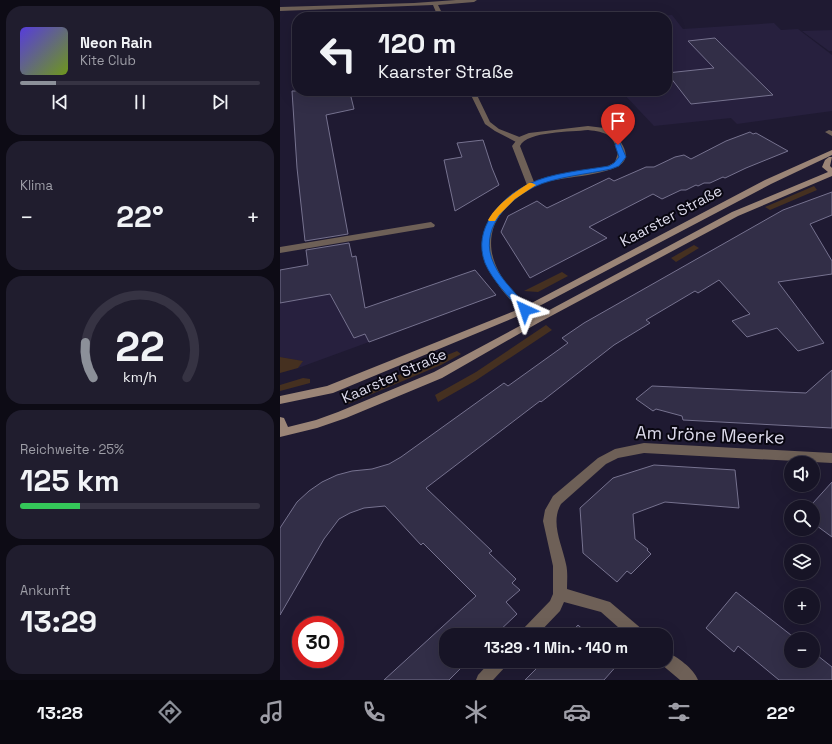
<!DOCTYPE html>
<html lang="de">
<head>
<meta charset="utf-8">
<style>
  :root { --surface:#171426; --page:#201d2e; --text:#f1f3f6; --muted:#9e9ea7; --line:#363343; --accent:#8c9099 }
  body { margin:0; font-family:"Space Grotesk",sans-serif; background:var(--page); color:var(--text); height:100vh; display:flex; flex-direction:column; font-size:15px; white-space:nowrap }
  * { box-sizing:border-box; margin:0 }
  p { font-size:13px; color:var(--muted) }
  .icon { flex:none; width:22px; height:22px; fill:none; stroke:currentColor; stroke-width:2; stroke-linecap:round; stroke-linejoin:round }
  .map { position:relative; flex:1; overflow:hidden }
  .panel { display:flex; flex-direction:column; gap:6px; padding:6px; background:#0d0b15; width:280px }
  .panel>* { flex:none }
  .banner { position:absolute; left:12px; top:12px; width:380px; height:84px; border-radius:16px; box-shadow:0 4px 16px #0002,0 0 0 1px var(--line); background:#171426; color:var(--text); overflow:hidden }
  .fabs { position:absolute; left:504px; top:456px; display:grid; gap:8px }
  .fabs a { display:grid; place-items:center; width:36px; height:36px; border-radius:50%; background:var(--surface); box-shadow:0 4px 16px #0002,0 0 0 1px var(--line); font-size:20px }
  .speed { position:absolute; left:12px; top:616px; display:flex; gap:8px; font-size:20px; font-weight:700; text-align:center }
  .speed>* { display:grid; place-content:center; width:52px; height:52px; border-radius:50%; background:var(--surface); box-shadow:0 4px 16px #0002,0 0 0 1px var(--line); line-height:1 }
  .speed .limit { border:6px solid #d22; background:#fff; color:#111 }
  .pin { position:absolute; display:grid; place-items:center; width:34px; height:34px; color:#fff; margin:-41px -17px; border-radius:50% 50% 50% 0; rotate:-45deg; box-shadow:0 0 4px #0007 }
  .pin .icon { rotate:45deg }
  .me { position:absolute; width:44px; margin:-22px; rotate:318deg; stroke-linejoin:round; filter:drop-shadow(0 0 3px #0008) }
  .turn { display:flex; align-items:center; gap:14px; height:84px; padding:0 20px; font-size:18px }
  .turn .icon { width:52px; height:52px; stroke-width:2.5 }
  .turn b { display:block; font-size:28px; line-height:34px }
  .big { font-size:30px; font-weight:700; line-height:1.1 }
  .panel .tile { flex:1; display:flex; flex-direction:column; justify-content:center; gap:6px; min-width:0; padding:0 14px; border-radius:16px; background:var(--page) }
  .panel .dial { align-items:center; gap:0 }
  .dial svg { height:104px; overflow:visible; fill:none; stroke:var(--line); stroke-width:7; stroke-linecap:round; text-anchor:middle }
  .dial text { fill:var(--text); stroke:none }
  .song { display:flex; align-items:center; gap:12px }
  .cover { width:48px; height:48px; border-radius:6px; background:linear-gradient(135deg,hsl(250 70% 55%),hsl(80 70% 35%)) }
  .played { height:4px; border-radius:2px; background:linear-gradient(90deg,var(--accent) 15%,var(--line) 15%) }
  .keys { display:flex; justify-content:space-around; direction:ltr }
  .heat { display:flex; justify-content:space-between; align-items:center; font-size:22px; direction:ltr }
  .charge { height:6px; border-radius:3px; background:linear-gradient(90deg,#34c759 25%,var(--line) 0) }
  .trip { position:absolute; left:159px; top:628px; width:234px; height:40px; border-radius:16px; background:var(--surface); box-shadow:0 4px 16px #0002,0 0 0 1px var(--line); font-weight:700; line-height:40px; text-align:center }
  .tab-bar { display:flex; height:64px; justify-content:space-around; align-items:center; background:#09080f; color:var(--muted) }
  .tab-bar .icon { width:28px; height:28px }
  .tab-bar .selected { color:var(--accent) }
  .tab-bar b { font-size:18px; color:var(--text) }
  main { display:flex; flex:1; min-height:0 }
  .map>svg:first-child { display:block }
  .built { fill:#27203e }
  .green { fill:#453020 }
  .building { fill:#322e47; stroke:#76728f }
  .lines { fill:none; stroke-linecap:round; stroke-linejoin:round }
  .service { fill:#6e6057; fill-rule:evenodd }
  .minor { fill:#6e6057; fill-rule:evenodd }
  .secondary { fill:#9b8577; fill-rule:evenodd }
  .route { fill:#1a73e8; stroke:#114b97 }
  .slow { fill:#f59e0b }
  .labels { text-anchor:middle; stroke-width:4; stroke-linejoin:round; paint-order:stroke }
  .street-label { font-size:15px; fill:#dcdaeb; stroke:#090711 }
  .near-street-label { font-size:18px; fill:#dcdaeb; stroke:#090711 }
</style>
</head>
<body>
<main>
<section class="panel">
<div class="tile">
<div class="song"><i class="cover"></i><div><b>Neon Rain</b><p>Kite Club</p></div></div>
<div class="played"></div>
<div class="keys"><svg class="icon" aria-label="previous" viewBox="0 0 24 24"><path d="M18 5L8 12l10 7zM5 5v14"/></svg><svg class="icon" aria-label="pause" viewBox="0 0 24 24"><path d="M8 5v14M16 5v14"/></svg><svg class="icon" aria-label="next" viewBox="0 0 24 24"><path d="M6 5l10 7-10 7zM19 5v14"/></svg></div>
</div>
<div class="tile"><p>Klima</p>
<div class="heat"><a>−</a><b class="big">22°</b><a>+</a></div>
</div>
<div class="tile dial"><svg viewBox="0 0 100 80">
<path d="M14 69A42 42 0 1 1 86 69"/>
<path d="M14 69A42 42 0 0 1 8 42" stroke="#8c9099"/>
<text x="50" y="56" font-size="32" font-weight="700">22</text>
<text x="50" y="72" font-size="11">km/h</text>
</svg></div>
<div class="tile"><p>Reichweite · 25%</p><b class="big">125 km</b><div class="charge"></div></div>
<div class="tile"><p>Ankunft</p><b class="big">13:29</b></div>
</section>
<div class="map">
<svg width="552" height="680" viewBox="0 0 552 680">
  <rect width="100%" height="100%" fill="#1f1a32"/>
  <!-- built -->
  <g class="built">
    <polygon points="392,15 403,29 494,23 501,30 518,29 552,55 552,111 457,124 451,118 374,126 341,91 387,91 387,17 359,17"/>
    <polygon points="552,30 552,51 549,51 522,31"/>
    <polygon points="79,289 52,298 74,338 85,334 89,342 18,368 22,361 0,357 0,303"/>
  </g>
  <!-- green -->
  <g class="green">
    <polygon points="534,186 537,190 490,210 485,207"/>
    <polygon points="414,245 419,248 396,262 391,258"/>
    <polygon points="282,272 288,276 258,292 244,291"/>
    <polygon points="266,325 272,330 195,381 158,402 155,395 196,372"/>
    <polygon points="177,351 181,354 161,365 68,404 65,397"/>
    <polygon points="0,357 23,361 18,368 0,373"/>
    <polygon points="23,378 30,379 30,383 0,391 0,385"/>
  </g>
  <!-- building -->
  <g class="building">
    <polygon points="435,38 493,95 411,104 387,73 434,68 408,41"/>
    <polygon points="12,91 46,91 47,96 70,93 74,109 46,115 68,234 25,241 17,168"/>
    <polygon points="470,132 473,134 476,133 508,151 466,168 445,178 443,177 430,183 424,183 418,186 416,185 406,190 401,190 382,199 373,194 309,227 327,238 250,278 221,232 228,216 257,201 267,208 329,178 334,181 366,167 374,167 395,157 404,155 411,159 446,141"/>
    <polygon points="203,140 212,168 219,185 175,211 164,160 182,157 177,143"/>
    <polygon points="552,192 552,215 530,224 552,261 552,274 498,282 544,343 518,351 497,328 467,337 452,321 470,314 439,280 418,293 415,291 366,320 370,323 334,345 261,402 260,401 146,488 212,551 209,553 236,579 232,583 240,590 226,602 237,614 215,635 166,635 166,661 188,661 169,680 104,680 196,596 143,543 141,545 105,506 84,508 70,513 59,519 44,539 0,615 0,528 17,502 29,491 42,482 57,475 72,471 92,469 109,464 121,457 224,383 228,386 288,343 282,338 304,323 503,210"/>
    <polygon points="69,243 72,257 76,256 85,308 195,270 216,295 89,342 85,334 74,338 50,294 0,303 0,270 28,265 26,250"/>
    <polygon points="552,370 552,428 403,420 402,416 376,409 373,411 356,399 372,386 526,393"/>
    <polygon points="374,465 455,470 459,508 385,502 353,514 355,539 368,549 367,550 371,554 351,574 347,571 337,582 303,553 300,508 333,478"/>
    <polygon points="552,482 552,537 533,523 533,503"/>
    <polygon points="456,592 516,639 511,639 511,661 533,661 533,652 552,667 552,680 499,680 458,646 454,652 426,628"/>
    <polygon points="298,625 309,635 289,635"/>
    <polygon points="264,661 337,661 339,663 324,680 245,680"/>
  </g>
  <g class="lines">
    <!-- service -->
    <g class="service">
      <polygon points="176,0 197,0 194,2 158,5 164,17 158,17 153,5 0,11 0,7 134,3"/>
      <polygon points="189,91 195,91 210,122 219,129 242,138 242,142 236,142 215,131 205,124"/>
      <polygon points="549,130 552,131 552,136 545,132"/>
      <polygon points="151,222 155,225 154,227 0,253 0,247"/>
    </g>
    <!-- minor -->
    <g class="minor">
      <path d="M308 126 324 128 333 132C339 139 350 152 344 161 336 175 282 177 266 182 253 186 240 194 230 204 223 210 218 217 214 226 201 264 234 294 258 319L260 321 255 324 252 323C224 294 182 254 214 212 223 200 234 191 247 185L232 146 239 137 249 133ZM308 130C326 132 333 134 338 153L335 162C318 174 277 172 254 182L240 146C247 131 292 132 308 130Z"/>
      <path d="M364 443 552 453V463L364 453 338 458 326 464 281 504C270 523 282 544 286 564 288 572 287 581 287 589L330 602 363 630 365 635H347L321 612 284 602 280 611 257 635H240L242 630 270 601 273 594V566L263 521 265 510 273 496 318 458 335 449Z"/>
      <path d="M386 652C397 656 414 669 418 680H400L381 664 380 661H386Z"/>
      <polygon points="211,661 228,661 226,666 213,680 196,680 198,675"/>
    </g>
    <!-- secondary -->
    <g class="secondary">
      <polygon points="552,150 552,155 491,184 248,312 53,393 0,404 0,396 47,386 242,308 485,180"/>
      <polygon points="549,157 552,157 550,166 552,168 552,176 458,216 258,323 162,378 66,418 37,428 0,437 0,417 4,418 8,427 36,420 58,412 154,372 452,212 548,172 542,167 545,160"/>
    </g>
  </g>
  <!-- route -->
  <path class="route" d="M336 143H340L346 157 339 166 331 169C309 174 274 177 254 187 226 201 198 231 214 264 222 282 238 294 249 310L248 312H242C230 298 212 280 205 263 192 229 220 198 249 184 270 173 305 170 329 166L334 163 339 157 335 145Z"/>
  <!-- slow -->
  <path class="slow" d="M249 183H252L256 185 235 199 219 215 215 221H209L208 220C218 203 234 193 249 183Z"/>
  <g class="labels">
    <!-- street labels -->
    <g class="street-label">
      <text transform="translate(391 216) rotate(-28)" y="5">Kaarster Straße</text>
      <text transform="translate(114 376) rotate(-24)" y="5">Kaarster Straße</text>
    </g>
    <!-- near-street labels -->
    <g class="near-street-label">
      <text transform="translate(430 435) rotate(2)" y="6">Am Jröne Meerke</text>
    </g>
  </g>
</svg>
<div class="fabs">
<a><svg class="icon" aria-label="sound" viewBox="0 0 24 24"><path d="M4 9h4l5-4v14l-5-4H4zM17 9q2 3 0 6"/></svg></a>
<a><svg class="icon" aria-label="search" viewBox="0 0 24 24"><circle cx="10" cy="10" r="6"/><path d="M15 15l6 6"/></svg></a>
<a><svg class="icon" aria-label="layers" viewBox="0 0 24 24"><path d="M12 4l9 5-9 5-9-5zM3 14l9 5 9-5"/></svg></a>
<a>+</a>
<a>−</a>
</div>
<div class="speed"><div class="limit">30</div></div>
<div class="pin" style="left:338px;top:145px;background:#d93025"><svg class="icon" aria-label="arrive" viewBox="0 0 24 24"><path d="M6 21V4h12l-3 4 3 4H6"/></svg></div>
<svg class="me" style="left:245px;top:310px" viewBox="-20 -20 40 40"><path d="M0-17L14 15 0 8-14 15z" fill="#1a73e8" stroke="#fff" stroke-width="4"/></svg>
<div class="trip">13:29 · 1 Min. · 140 m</div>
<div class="banner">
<div class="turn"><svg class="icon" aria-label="left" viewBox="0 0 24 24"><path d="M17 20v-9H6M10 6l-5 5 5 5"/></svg><div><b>120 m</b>Kaarster Straße</div></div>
</div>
</div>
</main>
<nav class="tab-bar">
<b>13:28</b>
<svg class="icon selected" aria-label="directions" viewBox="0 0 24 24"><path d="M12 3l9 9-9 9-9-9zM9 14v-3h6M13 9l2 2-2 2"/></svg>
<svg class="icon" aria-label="music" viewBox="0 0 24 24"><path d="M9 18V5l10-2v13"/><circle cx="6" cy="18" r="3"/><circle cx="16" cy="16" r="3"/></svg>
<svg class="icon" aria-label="phone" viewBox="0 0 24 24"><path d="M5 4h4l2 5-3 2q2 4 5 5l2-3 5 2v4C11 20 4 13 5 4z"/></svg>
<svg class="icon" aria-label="climate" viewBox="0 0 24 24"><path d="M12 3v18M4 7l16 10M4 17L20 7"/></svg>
<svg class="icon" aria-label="car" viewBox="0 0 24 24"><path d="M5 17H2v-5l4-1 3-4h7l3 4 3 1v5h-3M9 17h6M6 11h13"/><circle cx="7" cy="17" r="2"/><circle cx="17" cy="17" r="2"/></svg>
<svg class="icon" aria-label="filters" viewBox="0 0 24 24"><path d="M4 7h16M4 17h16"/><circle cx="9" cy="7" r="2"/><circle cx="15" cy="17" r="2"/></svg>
<b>22°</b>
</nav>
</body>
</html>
